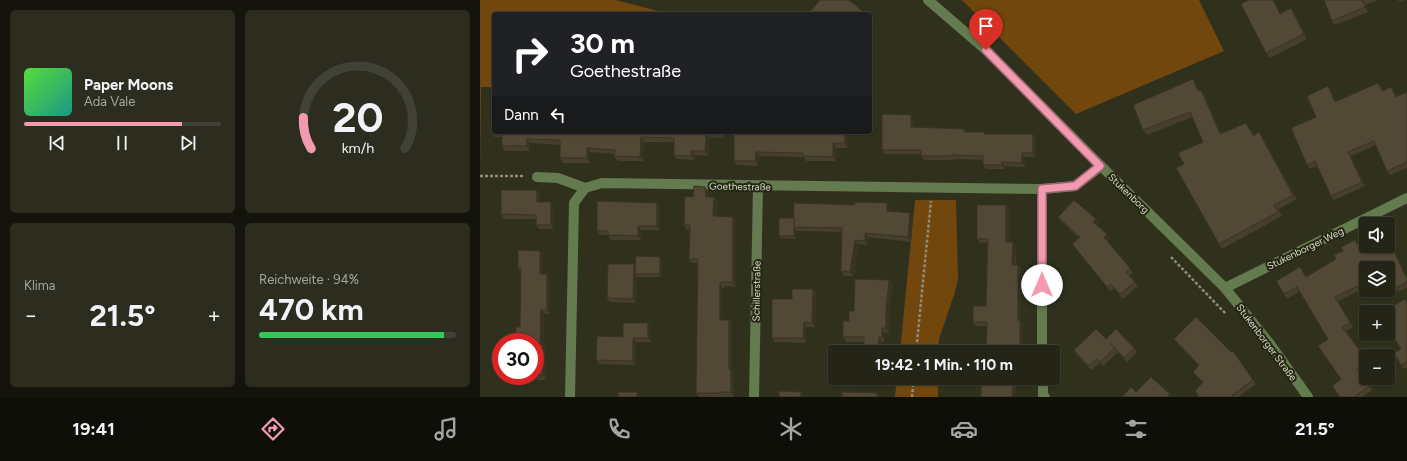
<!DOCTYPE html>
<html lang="de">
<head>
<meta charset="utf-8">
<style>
  :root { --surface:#242516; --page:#2c2d1f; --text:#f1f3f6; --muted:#a3a5a1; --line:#414235; --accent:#f29aaf }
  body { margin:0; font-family:Figtree,sans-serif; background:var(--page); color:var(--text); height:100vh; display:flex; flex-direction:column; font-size:15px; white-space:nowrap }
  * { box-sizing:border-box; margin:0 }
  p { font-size:13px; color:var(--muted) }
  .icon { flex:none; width:22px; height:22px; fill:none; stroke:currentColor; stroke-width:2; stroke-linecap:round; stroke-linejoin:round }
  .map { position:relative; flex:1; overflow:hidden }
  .sheet { display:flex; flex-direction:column; gap:10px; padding:10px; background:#14140c; width:480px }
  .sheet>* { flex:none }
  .top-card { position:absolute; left:12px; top:12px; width:380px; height:122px; border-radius:4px; box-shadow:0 1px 3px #0004,0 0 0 1px var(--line); background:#202124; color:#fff; overflow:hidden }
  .controls { position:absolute; left:879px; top:217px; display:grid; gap:8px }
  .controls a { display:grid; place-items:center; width:36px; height:36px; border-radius:4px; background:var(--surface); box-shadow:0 1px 3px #0004,0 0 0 1px var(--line); font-size:20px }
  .speed { position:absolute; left:12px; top:333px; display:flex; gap:8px; font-size:20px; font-weight:700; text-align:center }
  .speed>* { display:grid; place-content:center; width:52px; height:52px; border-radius:50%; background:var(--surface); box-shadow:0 1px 3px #0004,0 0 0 1px var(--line); line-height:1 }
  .speed .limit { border:6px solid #d22; background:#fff; color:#111 }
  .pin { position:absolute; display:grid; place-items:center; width:34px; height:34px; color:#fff; margin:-41px -17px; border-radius:50% 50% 50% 0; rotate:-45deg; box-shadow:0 0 4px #0007 }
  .pin .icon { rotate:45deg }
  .me { position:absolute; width:44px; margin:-22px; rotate:0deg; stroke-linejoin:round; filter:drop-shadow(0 0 3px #0008) }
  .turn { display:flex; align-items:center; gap:14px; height:84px; padding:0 12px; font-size:18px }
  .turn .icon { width:52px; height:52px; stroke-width:2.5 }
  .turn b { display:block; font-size:28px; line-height:34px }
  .then { display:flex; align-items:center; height:38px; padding:0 12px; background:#0003; gap:8px; font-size:15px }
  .big { font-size:30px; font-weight:700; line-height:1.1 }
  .sheet .widget { flex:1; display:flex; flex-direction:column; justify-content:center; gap:6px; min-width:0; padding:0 14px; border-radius:6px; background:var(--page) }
  .sheet .dial { align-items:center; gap:0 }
  .dial svg { height:104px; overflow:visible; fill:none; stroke:var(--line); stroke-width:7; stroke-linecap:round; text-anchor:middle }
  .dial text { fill:var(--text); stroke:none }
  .song { display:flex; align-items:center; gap:12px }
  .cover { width:48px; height:48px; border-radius:6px; background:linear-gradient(135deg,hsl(110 70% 55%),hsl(170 70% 35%)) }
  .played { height:4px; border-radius:2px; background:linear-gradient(90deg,var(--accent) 80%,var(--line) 80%) }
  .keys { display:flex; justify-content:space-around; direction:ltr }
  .heat { display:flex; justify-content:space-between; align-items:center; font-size:22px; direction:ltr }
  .charge { height:6px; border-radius:3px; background:linear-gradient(90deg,#34c759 94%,var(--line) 0) }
  .sheet .tiles { flex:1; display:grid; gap:10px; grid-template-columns:repeat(2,1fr) }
  .trip { position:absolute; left:348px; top:345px; width:232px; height:40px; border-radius:4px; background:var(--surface); box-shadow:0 1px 3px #0004,0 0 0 1px var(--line); font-weight:700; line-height:40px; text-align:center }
  .tabs { display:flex; height:64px; justify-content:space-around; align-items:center; background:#0e0f09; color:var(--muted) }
  .tabs .icon { width:28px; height:28px }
  .tabs .selected { color:var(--accent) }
  .tabs b { font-size:18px; color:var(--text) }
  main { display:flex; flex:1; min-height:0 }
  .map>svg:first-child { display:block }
  .green { fill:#72470d }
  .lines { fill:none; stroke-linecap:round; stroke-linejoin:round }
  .path { stroke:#8c8d7d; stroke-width:2.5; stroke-dasharray:3 2; stroke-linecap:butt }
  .minor { stroke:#647a4f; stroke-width:10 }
  .wall { fill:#463f2e }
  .shaded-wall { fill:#393325 }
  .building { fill:#514935; stroke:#393325 }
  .route-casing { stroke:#9d6472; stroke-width:10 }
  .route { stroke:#f29aaf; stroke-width:7 }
  .labels { text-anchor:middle; stroke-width:4; stroke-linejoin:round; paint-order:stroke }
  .street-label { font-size:10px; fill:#d9dacd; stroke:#262713 }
</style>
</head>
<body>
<main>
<section class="sheet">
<div class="tiles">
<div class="widget">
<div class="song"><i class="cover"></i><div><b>Paper Moons</b><p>Ada Vale</p></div></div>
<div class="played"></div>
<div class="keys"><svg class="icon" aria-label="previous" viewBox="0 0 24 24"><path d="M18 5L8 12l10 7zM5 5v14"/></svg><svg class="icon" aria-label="pause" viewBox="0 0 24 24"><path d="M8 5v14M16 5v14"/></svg><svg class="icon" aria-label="next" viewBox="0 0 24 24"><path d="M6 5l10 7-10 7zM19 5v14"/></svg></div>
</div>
<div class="widget dial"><svg viewBox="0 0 100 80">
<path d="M14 69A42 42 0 1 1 86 69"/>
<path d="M14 69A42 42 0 0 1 8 45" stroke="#f29aaf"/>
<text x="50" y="56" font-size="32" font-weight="700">20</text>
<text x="50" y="72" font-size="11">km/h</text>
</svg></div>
<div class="widget"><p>Klima</p>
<div class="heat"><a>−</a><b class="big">21.5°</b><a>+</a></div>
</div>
<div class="widget"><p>Reichweite · 94%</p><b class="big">470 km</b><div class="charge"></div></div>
</div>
</section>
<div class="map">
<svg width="927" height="397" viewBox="0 0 927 397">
  <rect width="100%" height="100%" fill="#30311d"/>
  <!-- green -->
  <g class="green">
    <polygon points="0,0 135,0 190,14 14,14 14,87 1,87 0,170"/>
    <polygon points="482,0 719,0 744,51 596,114"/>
    <polygon points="435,200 476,200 478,279 474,295 459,339 458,352 420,352"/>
    <polygon points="417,378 458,378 458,397 415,397"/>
  </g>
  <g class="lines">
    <!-- path -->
    <g class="path">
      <polyline points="0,176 43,176"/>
      <polyline points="691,257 746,314"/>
      <polyline points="436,352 451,201"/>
      <polyline points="432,397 434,378"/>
    </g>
    <!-- minor -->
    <g class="minor">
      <polyline points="448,0 506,50 621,166 745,288 790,344 828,397"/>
      <polyline points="57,177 78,178 105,188"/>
      <polyline points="562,189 562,352"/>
      <polyline points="745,288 927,198"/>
      <polyline points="563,378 563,395 565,397"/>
      <polyline points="90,397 94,203 105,188 122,183 562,189 595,186 621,166"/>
      <polyline points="274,397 278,186"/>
    </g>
  </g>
  <!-- wall -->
  <g class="wall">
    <polygon points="769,0 794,0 800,13 811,8 814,13 827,39 790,58 786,53"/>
    <polygon points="844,0 898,0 885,5 888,12 855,25 852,21"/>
    <polygon points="918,0 926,0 920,2"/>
    <polygon points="713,79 716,84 719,91 724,94 741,133 766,123 774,135 779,132 782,137 817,199 798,209 802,216 742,249 739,244 704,164 723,142 712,117 667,135 663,130"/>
    <polygon points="898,83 903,91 911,87 914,92 916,96 927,92 927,168 910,175 907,171 896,145 871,156 885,186 854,200 851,196 837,166 830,169 827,165 836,117 848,86 851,91 856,102"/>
    <polygon points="434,119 434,127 484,129 486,132 505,132 506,134 556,138 556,157 545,157 545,167 525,166 525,169 506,169 503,165 503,160 474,159 474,160 444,160 441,156 441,154 404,154 402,150"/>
    <polygon points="11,132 244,132 244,138 229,137 229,156 215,155 215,160 197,159 194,155 194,142 164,142 164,161 138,161 134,156 134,154 110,152 110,163 83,163 80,158 80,145 50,143 50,151 25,151 22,146 22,137 14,137"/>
    <polygon points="254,132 368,132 368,148 357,148 356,161 326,161 324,157 279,156 278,166 257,165 254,161"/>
    <polygon points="228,191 229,197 234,197 237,201 237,217 253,217 256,221 256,287 245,286 243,288 243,320 249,320 252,324 252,370 254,373 254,397 219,397 216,393 218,263 212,263 209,259 210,230 207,230 204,225 213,197"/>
    <polygon points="60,194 60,202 74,206 73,229 59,229 56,225 56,219 24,219 21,214"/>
    <polygon points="407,203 410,207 410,211 433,217 431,242 388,237 388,245 378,244 374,276 364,276 361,271 362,232 317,231 316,230 316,239 301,238 299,236 314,218 375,205"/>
    <polygon points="180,207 180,230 161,230 160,240 131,240 128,235 120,235 117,231"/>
    <polygon points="529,209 529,242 536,246 536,265 538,265 541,269 541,322 543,326 543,352 506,352 507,326 496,326 493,322 506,306 507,243 500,243 497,239"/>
    <polygon points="578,217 619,223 617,226 630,238 627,241 653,273 649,275 658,286 643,299 634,288 630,291 592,244 599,238 581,221"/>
    <polygon points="908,236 927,277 927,288 918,292 915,288 909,276 908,277 908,268 886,268 886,287 858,301 873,327 866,331 886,359 886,369 880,373 892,390 882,397 860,397 861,379 848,339 820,291 807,299 804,294 823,272 826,277 856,259 863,251 875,240 878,244 908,246"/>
    <polygon points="60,251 63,255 63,274 70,279 70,314 64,314 63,345 66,349 66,380 47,380 45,376 35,376 55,376 55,342 40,327 41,272 38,268"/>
    <polygon points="182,259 181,277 157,277 157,276 156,303 130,302 127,298 155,266"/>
    <polygon points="413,284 409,315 409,333 405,333 405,342 402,342 402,352 384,352 384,342 366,342 363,337 369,321 374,311"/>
    <polygon points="336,293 335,327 326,327 326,343 295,342 292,338 312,299"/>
    <polygon points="927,301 927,368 924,369 921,365 921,349"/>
    <polygon points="171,327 171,342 156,342 156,365 119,364 116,360 143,337"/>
    <polygon points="626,339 654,348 657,352 647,362 637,352 638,352 623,366 620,363 611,370 596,354 594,350"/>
    <polygon points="694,339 751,352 753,351 776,384 758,397 719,397 723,382 716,376 713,372 719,366 697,343"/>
    <polygon points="490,378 536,378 535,397 501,382 493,382"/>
  </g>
  <!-- shaded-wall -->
  <g class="shaded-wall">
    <polygon points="793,0 794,0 803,18 800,14"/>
    <polygon points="882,0 885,5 888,12 885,7"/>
    <polygon points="811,8 814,13 827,39 824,34"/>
    <polygon points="391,18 395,23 390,29 390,20"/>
    <polygon points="713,79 716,84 721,96 718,91"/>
    <polygon points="848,86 851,91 858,107 855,102"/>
    <polygon points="721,90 724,94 743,138 740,134"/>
    <polygon points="431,115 434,119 434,131 431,127"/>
    <polygon points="241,132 244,132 244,138 241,133"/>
    <polygon points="365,132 368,132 368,148 365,143"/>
    <polygon points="779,132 782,137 817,199 813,195"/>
    <polygon points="226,133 229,137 229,156 225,151"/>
    <polygon points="553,134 556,138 556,157 553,153"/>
    <polygon points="161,137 164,142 164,161 160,157"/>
    <polygon points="47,139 50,143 50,151 47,146"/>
    <polygon points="353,143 357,148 356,161 353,157"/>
    <polygon points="107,148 110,152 110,163 107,158"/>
    <polygon points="211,151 215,155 215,160 211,156"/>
    <polygon points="276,152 279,156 278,166 275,161"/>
    <polygon points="868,152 871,156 885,186 882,182"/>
    <polygon points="542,153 545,157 545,167 542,163"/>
    <polygon points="522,162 525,166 525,169 522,165"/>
    <polygon points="225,187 228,191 229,201 226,197"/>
    <polygon points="57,190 60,194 60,206 57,202"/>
    <polygon points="234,197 237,201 237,221 233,216"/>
    <polygon points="71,202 74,206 73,229 71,225"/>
    <polygon points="177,203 180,207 180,230 177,226"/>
    <polygon points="407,203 410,207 410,215 407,211"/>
    <polygon points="526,205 529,209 529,246 526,242"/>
    <polygon points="430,213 433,217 431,242 428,237"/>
    <polygon points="253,217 256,221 256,287 253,282"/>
    <polygon points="616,219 619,223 616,227 613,222"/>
    <polygon points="158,226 161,230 160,240 158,236"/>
    <polygon points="314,228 316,230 316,239 314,236"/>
    <polygon points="385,233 388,237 388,245 385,241"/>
    <polygon points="627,234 630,238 627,241 624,237"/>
    <polygon points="908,236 927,277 927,279 908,238"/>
    <polygon points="375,240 378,244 374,276 370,272"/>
    <polygon points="533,242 536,246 535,269 532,265"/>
    <polygon points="60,251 63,255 63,279 60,274"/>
    <polygon points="180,257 182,259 181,277 180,274"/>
    <polygon points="154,264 157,268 155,274 157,276 156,303 153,299"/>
    <polygon points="538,265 541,269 541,322 543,326 543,352 540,352 538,321"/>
    <polygon points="67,274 70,279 70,314 67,310"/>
    <polygon points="409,280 413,284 409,315 409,333 406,328 406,310"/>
    <polygon points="240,283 243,288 243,324 240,320"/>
    <polygon points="333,289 336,293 335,327 332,323"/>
    <polygon points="61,310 64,314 63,345 66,349 66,380 63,375 60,345"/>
    <polygon points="249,320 252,324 252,370 254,373 254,397 251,392 249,369"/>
    <polygon points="324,322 326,327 326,343 323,338"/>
    <polygon points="168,323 171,327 171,342 168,338"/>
    <polygon points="402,328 405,333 405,342 402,337"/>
    <polygon points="399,337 402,342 402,352 399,352 398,351"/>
    <polygon points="153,338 156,342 156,365 153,361"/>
    <polygon points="533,378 536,378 535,397 532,397"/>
    <polygon points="157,392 160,396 160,397 157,397"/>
    <polygon points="321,392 323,396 323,397 321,397"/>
    <polygon points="397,393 400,397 397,397"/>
    <polygon points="690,394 692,397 687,397"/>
  </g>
  <!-- building -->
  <g class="building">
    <polygon points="340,0 369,0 386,14 330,14 329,13"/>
    <polygon points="769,0 793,0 800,14 811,8 824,34 786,53 761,4"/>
    <polygon points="844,0 883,0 882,0 885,7 852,21"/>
    <polygon points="713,79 718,91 721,90 740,134 766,123 773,136 779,132 813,195 794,205 798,212 739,244 696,168 704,164 698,153 723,142 710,112 663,130 653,105"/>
    <polygon points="898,83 902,91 911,87 916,97 927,92 927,162 907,171 894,141 868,152 882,182 851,196 835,161 827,165 811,128 836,117 827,96 848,86 855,102"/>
    <polygon points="12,107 14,107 14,132 241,132 241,133 226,133 225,151 211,151 211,156 194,155 194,138 161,137 160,157 134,156 135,150 107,148 107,158 80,158 80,140 47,139 47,146 22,146 22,132 11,132"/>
    <polygon points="402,114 431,115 431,127 484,129 484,132 505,132 504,134 553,134 553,153 542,153 542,163 522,162 522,165 503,165 503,156 471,155 471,156 441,156 441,150 402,150"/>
    <polygon points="254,132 365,132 365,143 353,143 353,157 323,156 323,153 276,152 275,161 254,161"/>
    <polygon points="214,186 225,187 226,197 234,197 233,216 253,217 253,282 242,282 240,283 240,320 249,320 249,369 251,369 251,392 239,392 239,393 216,393 218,259 209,259 210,225 204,225 205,196 213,197"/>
    <polygon points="21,190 57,190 57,202 71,202 71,225 56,225 56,215 21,214"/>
    <polygon points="594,200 616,219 613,222 627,234 624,237 650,268 646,272 655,282 640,294 631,284 627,287 592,244 600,237 578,217"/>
    <polygon points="117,201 177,203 177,226 158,226 158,236 128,235 128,231 117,231"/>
    <polygon points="375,202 407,203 407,211 430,213 428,237 385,233 385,241 375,240 370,272 361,271 362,228 313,227 314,203 375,205"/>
    <polygon points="497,205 526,205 526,242 533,242 532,265 538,265 538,321 540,321 540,352 506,352 507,322 493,322 493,306 506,306 508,239 497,239"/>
    <rect x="299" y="218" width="15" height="18"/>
    <polygon points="908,238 927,279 927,282 915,288 908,273 908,268 886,268 886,282 855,297 870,323 862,327 886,359 886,363 877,369 889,386 874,397 860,397 852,386 861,379 838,346 848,339 817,287 804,294 796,281 820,267 826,277 856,259 854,255 863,251 861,247 875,240 877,244 886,240 886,246 908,246"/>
    <polygon points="38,250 60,251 60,274 67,274 67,310 61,310 60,345 63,345 63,375 55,375 55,342 36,342 36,327 40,327 41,268 38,268"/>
    <polygon points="156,256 180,257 180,274 155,274"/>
    <polygon points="128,264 154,264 153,299 127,298"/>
    <polygon points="375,279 409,280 406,310 406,328 402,328 402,337 399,337 398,351 384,351 384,337 363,337 363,321 369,321 369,311 374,311"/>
    <polygon points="312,289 333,289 332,323 324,322 323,338 292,338 292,299 312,299"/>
    <polygon points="925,299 927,302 927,362 921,365 914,353 921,349 908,328 908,312 903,312"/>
    <polygon points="716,317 751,352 753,351 773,380 752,395 753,397 719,397 715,391 723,382 713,372 719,365 694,339"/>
    <polygon points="143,323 168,323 168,338 153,338 153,361 116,360 117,336 143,337"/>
    <polygon points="616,329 626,339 636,329 654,348 644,358 630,343 635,348 620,362 617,359 608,366 594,350"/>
    <polygon points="671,377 690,394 687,397 642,397 651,387 656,392"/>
    <polygon points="501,378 533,378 532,397 501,397"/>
    <polygon points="299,391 321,392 321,397 299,397"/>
    <rect x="138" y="392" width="19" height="5"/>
    <polygon points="362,392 397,393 397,397 362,397"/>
  </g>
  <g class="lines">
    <!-- route casing -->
    <g class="route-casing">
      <polyline id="route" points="506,50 620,166 595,186 562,189 562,285"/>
    </g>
    <!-- route -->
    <use href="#route" class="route"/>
  </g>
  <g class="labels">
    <!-- street labels -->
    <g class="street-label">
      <text transform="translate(260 186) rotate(1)" y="4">Goethestraße</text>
      <text transform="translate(649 193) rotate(44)" y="4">Stukenborg</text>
      <text transform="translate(825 248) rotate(-26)" y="4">Stukenborger Weg</text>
      <text transform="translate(276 291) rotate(-89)" y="4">Schillerstraße</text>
      <text transform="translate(787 342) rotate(53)" y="4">Stukenborger Straße</text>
    </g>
  </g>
</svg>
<div class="controls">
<a><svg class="icon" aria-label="sound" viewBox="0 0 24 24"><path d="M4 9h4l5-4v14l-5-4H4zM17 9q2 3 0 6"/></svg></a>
<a><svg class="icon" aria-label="layers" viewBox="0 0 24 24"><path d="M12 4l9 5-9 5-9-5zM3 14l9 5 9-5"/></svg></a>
<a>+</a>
<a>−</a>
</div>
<div class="speed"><div class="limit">30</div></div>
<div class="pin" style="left:506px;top:50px;background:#d93025"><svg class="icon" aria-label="arrive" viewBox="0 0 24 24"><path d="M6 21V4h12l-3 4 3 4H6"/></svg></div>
<svg class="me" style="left:562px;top:285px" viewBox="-20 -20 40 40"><circle r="19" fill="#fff"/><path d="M0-13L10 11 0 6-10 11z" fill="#f29aaf"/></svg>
<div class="trip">19:42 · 1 Min. · 110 m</div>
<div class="top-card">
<div class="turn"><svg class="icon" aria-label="right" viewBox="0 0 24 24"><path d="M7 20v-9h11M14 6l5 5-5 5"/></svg><div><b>30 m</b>Goethestraße</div></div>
<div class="then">Dann<svg class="icon" aria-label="left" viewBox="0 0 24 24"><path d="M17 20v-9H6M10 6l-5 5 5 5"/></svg></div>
</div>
</div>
</main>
<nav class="tabs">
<b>19:41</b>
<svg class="icon selected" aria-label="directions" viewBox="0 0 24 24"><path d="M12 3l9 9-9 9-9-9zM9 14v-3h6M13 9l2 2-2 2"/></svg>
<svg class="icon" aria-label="music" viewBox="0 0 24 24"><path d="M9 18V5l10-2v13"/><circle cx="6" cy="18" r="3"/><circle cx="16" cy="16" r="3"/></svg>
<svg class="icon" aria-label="phone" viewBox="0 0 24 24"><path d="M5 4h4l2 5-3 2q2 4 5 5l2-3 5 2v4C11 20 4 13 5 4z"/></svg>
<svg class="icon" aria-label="climate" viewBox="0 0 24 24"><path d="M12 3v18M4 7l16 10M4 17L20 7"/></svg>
<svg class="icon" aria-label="car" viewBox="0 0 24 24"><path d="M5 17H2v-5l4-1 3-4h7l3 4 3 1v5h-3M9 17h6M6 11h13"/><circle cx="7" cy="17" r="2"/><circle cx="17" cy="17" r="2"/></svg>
<svg class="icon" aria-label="filters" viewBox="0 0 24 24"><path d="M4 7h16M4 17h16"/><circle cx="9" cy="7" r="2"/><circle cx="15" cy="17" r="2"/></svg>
<b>21.5°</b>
</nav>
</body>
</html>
